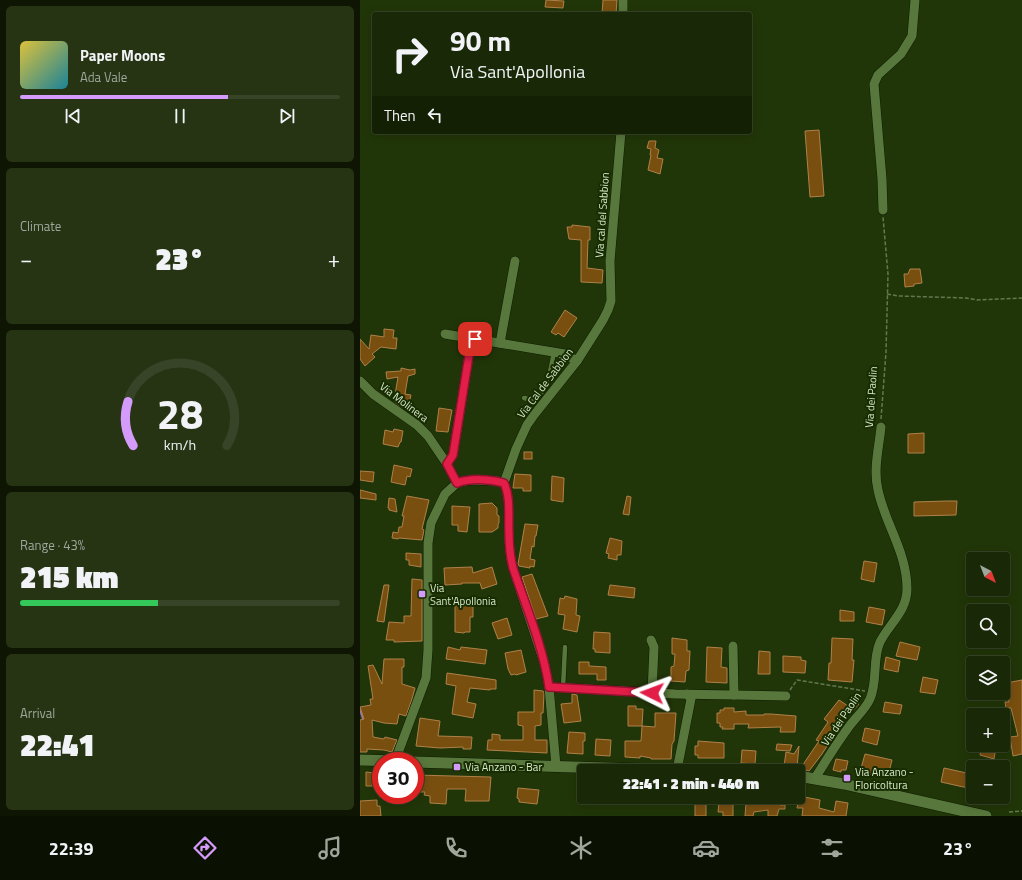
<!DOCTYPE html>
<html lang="en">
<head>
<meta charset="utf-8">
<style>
  :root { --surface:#192806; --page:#263414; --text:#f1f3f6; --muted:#9fa69b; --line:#374428; --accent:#d59bfa }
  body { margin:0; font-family:"Titillium Web",sans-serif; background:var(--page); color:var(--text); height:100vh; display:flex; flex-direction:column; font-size:15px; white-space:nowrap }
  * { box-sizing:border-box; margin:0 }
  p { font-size:13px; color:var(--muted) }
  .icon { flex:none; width:22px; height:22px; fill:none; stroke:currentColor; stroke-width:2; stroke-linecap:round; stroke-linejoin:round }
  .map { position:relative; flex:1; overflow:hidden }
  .sheet { display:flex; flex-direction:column; gap:6px; padding:6px; background:#0e1603; width:360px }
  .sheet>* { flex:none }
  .top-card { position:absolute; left:12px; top:12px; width:380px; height:122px; border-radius:4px; box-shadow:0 2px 10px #0003,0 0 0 1px var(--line); background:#192806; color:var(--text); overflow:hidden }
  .needle { width:26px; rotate:138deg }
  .controls { position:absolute; left:606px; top:552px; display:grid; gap:8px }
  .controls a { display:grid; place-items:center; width:44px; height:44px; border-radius:4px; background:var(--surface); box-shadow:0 2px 10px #0003,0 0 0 1px var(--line); font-size:20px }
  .speed { position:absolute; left:12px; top:752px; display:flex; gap:8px; font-size:20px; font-weight:700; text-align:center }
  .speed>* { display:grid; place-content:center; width:52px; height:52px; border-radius:50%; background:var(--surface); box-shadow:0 2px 10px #0003,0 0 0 1px var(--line); line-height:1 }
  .speed .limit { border:6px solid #d22; background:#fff; color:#111 }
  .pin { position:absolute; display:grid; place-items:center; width:34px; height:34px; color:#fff; margin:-17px; border-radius:8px; box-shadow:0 2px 6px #0006 }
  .me { position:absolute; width:44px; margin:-22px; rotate:273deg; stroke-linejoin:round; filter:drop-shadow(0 0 3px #0008) }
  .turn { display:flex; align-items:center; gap:14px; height:84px; padding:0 12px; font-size:18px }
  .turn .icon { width:52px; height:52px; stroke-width:2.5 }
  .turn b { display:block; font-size:28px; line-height:34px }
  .then { display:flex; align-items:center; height:38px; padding:0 12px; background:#0003; gap:8px; font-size:15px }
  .big { font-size:30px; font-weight:800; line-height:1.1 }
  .sheet .tile { flex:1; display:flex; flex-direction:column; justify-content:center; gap:6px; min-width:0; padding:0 14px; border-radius:6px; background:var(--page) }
  .sheet .dial { align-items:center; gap:0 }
  .dial svg { height:104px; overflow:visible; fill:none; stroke:var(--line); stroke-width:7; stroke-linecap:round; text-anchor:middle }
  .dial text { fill:var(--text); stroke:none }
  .song { display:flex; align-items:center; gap:12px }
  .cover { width:48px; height:48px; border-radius:6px; background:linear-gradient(135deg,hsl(50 70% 55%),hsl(190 70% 35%)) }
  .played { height:4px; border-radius:2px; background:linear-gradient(90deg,var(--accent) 65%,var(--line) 65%) }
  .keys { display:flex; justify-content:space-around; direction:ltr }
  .heat { display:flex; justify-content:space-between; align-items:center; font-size:22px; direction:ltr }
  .charge { height:6px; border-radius:3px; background:linear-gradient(90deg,#34c759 43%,var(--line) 0) }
  .trip { position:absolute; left:217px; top:764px; width:228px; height:40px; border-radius:4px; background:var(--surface); box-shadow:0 2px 10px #0003,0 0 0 1px var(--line); font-weight:800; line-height:40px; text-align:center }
  .tab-bar { display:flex; height:64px; justify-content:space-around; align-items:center; background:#0a1002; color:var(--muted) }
  .tab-bar .icon { width:28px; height:28px }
  .tab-bar .selected { color:var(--accent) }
  .tab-bar b { font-size:18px; color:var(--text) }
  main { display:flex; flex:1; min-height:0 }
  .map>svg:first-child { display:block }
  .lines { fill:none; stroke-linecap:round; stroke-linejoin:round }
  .stream { stroke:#9773ac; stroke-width:2.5 }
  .building { fill:#794f10; stroke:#ae8149 }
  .service-casing { stroke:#0d1c00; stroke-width:5.5 }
  .minor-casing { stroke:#0d1c00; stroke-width:10 }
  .secondary-casing { stroke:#0d1c00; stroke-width:12 }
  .path { stroke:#647850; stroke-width:1.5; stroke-dasharray:4 2; stroke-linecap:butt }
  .service { stroke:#58773c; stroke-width:4.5 }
  .minor { stroke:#58773c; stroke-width:9 }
  .secondary { stroke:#58773c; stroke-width:11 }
  .route-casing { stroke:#92132f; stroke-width:10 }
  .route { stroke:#e11d48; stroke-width:7 }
  .poi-dot { fill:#d59bfa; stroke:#172c00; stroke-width:1.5 }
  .labels { text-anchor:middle; stroke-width:4; stroke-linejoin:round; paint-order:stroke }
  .street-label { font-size:11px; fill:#d7e9ca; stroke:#172c00 }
  .poi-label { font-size:11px; fill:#d7e9ca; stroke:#172c00; text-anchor:start }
</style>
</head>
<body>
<main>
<section class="sheet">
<div class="tile">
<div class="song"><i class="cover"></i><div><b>Paper Moons</b><p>Ada Vale</p></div></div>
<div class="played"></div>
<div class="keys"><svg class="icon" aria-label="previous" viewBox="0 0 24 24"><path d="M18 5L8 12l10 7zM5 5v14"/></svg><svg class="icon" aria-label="pause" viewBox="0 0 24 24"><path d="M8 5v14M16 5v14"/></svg><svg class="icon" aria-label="next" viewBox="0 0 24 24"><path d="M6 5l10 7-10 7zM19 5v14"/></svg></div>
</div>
<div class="tile"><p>Climate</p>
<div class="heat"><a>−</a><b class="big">23°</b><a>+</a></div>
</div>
<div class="tile dial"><svg viewBox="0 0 100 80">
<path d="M14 69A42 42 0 1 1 86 69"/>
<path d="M14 69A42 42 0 0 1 10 35" stroke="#d59bfa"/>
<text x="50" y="56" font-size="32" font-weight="700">28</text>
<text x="50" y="72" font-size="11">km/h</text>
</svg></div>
<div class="tile"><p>Range · 43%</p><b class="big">215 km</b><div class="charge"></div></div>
<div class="tile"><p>Arrival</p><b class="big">22:41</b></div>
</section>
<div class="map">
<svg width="662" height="816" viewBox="0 0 662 816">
  <rect width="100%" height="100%" fill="#213608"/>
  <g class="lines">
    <!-- stream -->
    <polyline class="stream" points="0,709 4,721"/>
  </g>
  <!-- building -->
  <g class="building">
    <polygon points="186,0 204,1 203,8 185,7"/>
    <polygon points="243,0 257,0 256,14 242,14"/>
    <polygon points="459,130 464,196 450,197 445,131"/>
    <polygon points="289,141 296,141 295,148 299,150 297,158 303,159 300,174 288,170 291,155 290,155 291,149 287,148"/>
    <polygon points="212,225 230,227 230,240 228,240 227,268 243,270 242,283 221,282 221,240 209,239 207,227 212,227"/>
    <polygon points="550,269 560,269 562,283 554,284 554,286 545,287 544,274 548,274"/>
    <polygon points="205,310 217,318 204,337 198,333 196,335 191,332"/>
    <polygon points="24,329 34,330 33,338 37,338 36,349 21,347 12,354 15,357 5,366 0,359 0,339 9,349 11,335 24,337"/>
    <polygon points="41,368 50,370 55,369 55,374 48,376 45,394 51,395 48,407 41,407 34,401 38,377 27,379 26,372 41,371"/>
    <polygon points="79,408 92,410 88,432 76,431"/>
    <polygon points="34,429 43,431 41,442 40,442 38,447 23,444 25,430 33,432"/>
    <polygon points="564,433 564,453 548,453 548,434"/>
    <rect x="164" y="452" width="8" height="7"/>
    <polygon points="34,465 52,469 50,477 47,476 45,485 31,482"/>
    <polygon points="0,471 14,472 13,482 0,480"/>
    <polygon points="155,474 171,475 171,491 163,491 163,488 153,488"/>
    <polygon points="192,476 204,478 203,502 191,500"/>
    <polygon points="0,490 16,494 16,500 0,498"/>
    <polygon points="47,496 69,500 62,529 64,530 62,540 39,538 38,539 32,538 33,532 38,533 39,527 42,527 44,516 42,516"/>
    <polygon points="267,496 271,497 269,515 263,514"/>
    <polygon points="29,498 35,499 37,512 29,510 29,508 28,508"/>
    <polygon points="587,501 597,501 596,515 554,516 554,502"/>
    <polygon points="132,503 137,508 137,515 139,516 139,523 138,524 138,528 132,532 119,532 119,504"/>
    <polygon points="92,506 110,507 107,532 98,531 98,525 92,525"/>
    <polygon points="165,524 178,525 176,536 175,536 174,547 172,546 170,559 175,560 174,567 170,566 170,568 159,566 158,564"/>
    <polygon points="250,538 262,541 261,555 257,555 257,560 248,558 249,554 246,553"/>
    <polygon points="46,553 61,554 61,567 49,565 49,560 46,560"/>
    <polygon points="504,561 517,563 514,582 501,579"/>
    <polygon points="112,567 113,573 132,567 137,584 122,589 120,583 102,583 102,584 85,585 84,568"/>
    <polygon points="172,574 188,616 176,619 162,577"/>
    <polygon points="52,579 62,580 62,641 34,642 34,640 26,640 29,622 44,623 44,616 51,616"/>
    <polygon points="24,585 29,585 24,622 17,621"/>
    <polygon points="250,585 275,588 274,598 248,595"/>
    <polygon points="205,596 217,599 216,615 220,616 217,632 203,629 205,615 198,614 200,598 204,599"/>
    <polygon points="95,603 107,603 107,605 113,606 113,617 110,617 110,632 105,632 104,633 95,632"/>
    <polygon points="509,607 525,610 522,625 506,622"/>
    <polygon points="480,610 494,612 494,621 480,621"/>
    <polygon points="147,618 152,635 138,639 132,623"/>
    <polygon points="234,632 250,633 250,653 235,652 235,649 233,649"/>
    <polygon points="312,638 327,640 327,651 330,651 329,670 326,671 325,682 311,681 311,667 314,666 315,654 312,654"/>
    <polygon points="472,638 493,639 492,660 494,660 492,682 468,680 469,663 471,663"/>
    <polygon points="540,642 560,647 557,660 536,656"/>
    <polygon points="88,647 100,650 101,647 127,650 125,664 86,659"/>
    <polygon points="347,647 362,648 361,667 367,668 367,683 346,682"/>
    <polygon points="161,650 166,672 156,675 155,674 151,675 148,669 145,653"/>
    <polygon points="399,651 410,652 410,674 398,674"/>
    <polygon points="423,656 441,657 441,660 446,661 445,673 423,672"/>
    <polygon points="526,657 540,661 538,672 524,669"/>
    <polygon points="24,659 44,659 44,667 42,667 42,684 55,688 52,699 46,716 39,714 37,724 24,723 12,720 13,737 24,739 25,737 37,740 32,752 24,750 7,749 7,752 0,752 0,720 4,719 0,707 11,705 10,699 13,699 8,666 13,665 22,684"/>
    <polygon points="219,662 229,662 229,666 246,667 246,680 237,680 237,674 219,674"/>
    <polygon points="87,673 136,680 136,689 130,689 130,690 110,688 107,702 116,704 113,718 92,714 96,686 86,684"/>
    <polygon points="563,677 578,680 575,694 560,692"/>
    <polygon points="662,680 662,754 653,756 650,737 658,736 651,708 646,708 645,702 649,702 646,683"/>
    <polygon points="174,690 183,691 184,693 183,713 181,713 181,725 175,726 175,740 187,740 187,753 127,750 128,740 132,740 132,734 140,735 140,740 163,740 163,726 158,725 158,712 174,712"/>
    <polygon points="212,694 217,695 221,721 204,723 201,704 212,703"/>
    <polygon points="494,699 499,704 490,714 485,710 472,730 476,732 462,754 449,771 440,769 459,741 456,740 468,722 464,719 479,700 488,706 487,708"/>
    <polygon points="525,702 542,705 540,714 523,712"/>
    <polygon points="268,706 276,706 276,709 283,709 282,726 268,726"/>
    <polygon points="364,708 374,708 374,712 386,711 386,715 404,715 404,714 411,714 436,716 435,732 420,732 421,727 388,728 389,724 374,724 374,729 362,729 363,727 360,727 360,723 357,723 357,713 360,713 360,710 364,710"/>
    <polygon points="618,708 634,709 633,715 618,715"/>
    <polygon points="295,713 316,713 314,741 312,744 311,759 291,759 291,758 280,756 280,758 265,757 265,741 281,741 282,726 295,727"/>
    <polygon points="60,718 80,721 78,736 112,737 111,749 103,749 103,747 80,748 56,746"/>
    <polygon points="505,728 520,731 517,745 502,741"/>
    <polygon points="209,732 225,733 225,741 223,741 223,754 207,753"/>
    <polygon points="236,739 251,740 250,756 235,755"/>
    <polygon points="338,741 364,743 364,758 338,758 338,755 335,755 335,746 338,746"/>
    <polygon points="417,744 432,745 430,751 416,750"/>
    <polygon points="622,745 636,747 634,759 620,755"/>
    <polygon points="439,746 437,768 424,766 426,752 434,754"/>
    <polygon points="382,750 396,751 395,764 381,763"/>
    <polygon points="505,754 532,760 529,772 516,769 514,775 500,772"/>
    <polygon points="476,759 488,761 486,770 481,770 481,772 473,770"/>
    <polygon points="584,768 611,774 608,788 581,782"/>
    <polygon points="6,772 15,773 15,775 20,775 19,786 6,786"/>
    <polygon points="55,775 131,777 129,801 105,801 106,789 87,789 86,804 70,803 70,796 64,795 65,792 55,792"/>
    <polygon points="158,788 179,790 177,804 159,802 159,799 157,798"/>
    <polygon points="439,796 460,800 459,808 474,812 476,801 488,803 486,816 442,816 443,808 437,808"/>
    <polygon points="276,797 295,797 295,803 275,801"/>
    <polygon points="364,797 373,797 373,816 363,816 363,812 358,812 359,802 364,802"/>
    <polygon points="411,797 421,797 420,805 425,805 425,809 419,809 417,816 408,816 408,810 394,812 393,816 385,816 386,803 410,804"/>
    <polygon points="17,800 17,806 20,806 21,816 0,816 0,801"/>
    <rect x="335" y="802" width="11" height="14"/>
  </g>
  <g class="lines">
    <!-- service casing -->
    <g class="service-casing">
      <g id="service">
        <path d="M164 398C167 399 172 400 176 398 189 389 191 366 194 352"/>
        <polyline points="203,688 205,647"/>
      </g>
    </g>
    <!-- minor casing -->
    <g class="minor-casing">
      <g id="minor">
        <polyline points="263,14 263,0"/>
        <polyline points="523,210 522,179 514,84 518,75 541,54 552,36 555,0"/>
        <polyline points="85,334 115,339"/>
        <polyline points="140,343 155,261"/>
        <polyline points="0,381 13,394 57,425 68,436 87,464 97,483"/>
        <polyline points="87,464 93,455 111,343 115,339 205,354 217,361"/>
        <polyline points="144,483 156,449 167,425 174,415 217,361 243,320 248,310 251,301 250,261 261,132"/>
        <polyline points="291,640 294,647 292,693"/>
        <polyline points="373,646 374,695"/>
        <polyline points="189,687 315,694 426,696"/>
        <path d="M35 761 66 678 68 650V543L71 523 85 494 97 483 104 481 113 480 138 481 144 483C151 498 148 516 149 533 149 545 150 556 153 568L185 665 189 687 196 766"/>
        <polyline points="317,770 331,699 327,694"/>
        <path d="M455 778C466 761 476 744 488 728 495 718 505 710 510 699 518 681 512 660 520 642 529 624 547 611 547 589 547 552 525 524 518 490 513 470 519 447 521 427"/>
      </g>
    </g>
    <!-- secondary casing -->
    <g class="secondary-casing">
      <g id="secondary">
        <polyline points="0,760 38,761"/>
        <polyline points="55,762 344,771"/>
        <polyline points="438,776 484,784 626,816"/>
      </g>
    </g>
    <!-- path -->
    <g class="path">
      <polyline points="527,294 539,296 606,298 617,300 662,298"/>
      <polyline points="521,419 526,352 528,274 523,217"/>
      <polyline points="430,690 437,680 505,691"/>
      <polyline points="649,812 662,811"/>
    </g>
    <!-- service -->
    <use href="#service" class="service"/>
    <!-- minor -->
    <use href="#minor" class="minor"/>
    <!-- secondary -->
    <use href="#secondary" class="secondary"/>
  </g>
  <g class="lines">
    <!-- route casing -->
    <g class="route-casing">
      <path id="route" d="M115 339 111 343 93 455 87 464 97 483C110 478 130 479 144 483 151 498 148 516 149 533 149 545 150 556 153 568 166 607 183 646 189 687L292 693"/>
    </g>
    <!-- route -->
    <use href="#route" class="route"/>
  </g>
  <!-- markers -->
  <g class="poi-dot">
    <rect x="58" y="590" width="8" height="8" rx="2"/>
    <rect x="93" y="763" width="8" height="8" rx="2"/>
    <rect x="483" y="774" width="8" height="8" rx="2"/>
  </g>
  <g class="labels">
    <!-- street labels -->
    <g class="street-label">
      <text transform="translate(242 215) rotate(-86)" y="4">Via cal del Sabbion</text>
      <text transform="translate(185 383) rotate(-53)" y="4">Via Cal de Sabbion</text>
      <text transform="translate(511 397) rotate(-86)" y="4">Via dei Paolin</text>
      <text transform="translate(44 402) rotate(37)" y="4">Via Molinera</text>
      <text transform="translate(481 719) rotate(-56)" y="4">Via dei Paolin</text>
    </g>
    <!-- poi labels -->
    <g class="poi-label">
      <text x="70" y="592">Via<tspan x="70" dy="13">Sant'Apollonia</tspan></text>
      <text x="105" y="771">Via Anzano - Bar</text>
      <text x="495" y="776">Via Anzano -<tspan x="495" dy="13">Floricoltura</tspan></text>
    </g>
  </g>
</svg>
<div class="controls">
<a><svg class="needle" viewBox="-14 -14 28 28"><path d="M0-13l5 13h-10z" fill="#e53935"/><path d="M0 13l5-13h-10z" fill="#9fa69b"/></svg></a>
<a><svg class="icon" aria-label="search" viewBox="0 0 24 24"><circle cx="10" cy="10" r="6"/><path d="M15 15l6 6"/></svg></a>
<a><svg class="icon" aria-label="layers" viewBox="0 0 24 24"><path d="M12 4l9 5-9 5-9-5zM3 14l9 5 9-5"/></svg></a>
<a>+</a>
<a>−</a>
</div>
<div class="speed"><div class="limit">30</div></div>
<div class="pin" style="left:115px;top:339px;background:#d93025"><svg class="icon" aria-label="arrive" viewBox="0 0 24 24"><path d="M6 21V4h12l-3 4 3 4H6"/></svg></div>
<svg class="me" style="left:292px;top:693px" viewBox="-20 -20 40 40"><path d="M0-17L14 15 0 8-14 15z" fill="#e11d48" stroke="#fff" stroke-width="4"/></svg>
<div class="trip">22:41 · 2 min · 440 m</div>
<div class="top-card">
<div class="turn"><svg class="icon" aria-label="right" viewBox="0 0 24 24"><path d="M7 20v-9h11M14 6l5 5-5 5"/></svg><div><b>90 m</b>Via Sant'Apollonia</div></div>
<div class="then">Then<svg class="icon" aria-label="left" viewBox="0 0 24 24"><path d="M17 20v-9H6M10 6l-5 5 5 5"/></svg></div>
</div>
</div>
</main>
<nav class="tab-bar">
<b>22:39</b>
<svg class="icon selected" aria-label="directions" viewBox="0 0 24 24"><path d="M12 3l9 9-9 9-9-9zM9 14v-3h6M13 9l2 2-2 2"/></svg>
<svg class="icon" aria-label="music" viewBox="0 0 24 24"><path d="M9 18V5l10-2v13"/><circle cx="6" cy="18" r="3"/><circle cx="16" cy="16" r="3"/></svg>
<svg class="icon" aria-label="phone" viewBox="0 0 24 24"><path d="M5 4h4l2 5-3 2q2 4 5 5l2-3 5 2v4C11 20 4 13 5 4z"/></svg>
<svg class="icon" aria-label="climate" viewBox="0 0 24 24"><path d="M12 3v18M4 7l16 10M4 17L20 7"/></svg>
<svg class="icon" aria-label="car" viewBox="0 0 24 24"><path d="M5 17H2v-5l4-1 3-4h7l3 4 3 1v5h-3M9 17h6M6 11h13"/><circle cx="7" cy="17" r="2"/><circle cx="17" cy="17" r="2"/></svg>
<svg class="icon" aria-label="filters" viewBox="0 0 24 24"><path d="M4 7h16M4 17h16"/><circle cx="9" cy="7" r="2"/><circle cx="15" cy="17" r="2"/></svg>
<b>23°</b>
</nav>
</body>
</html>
